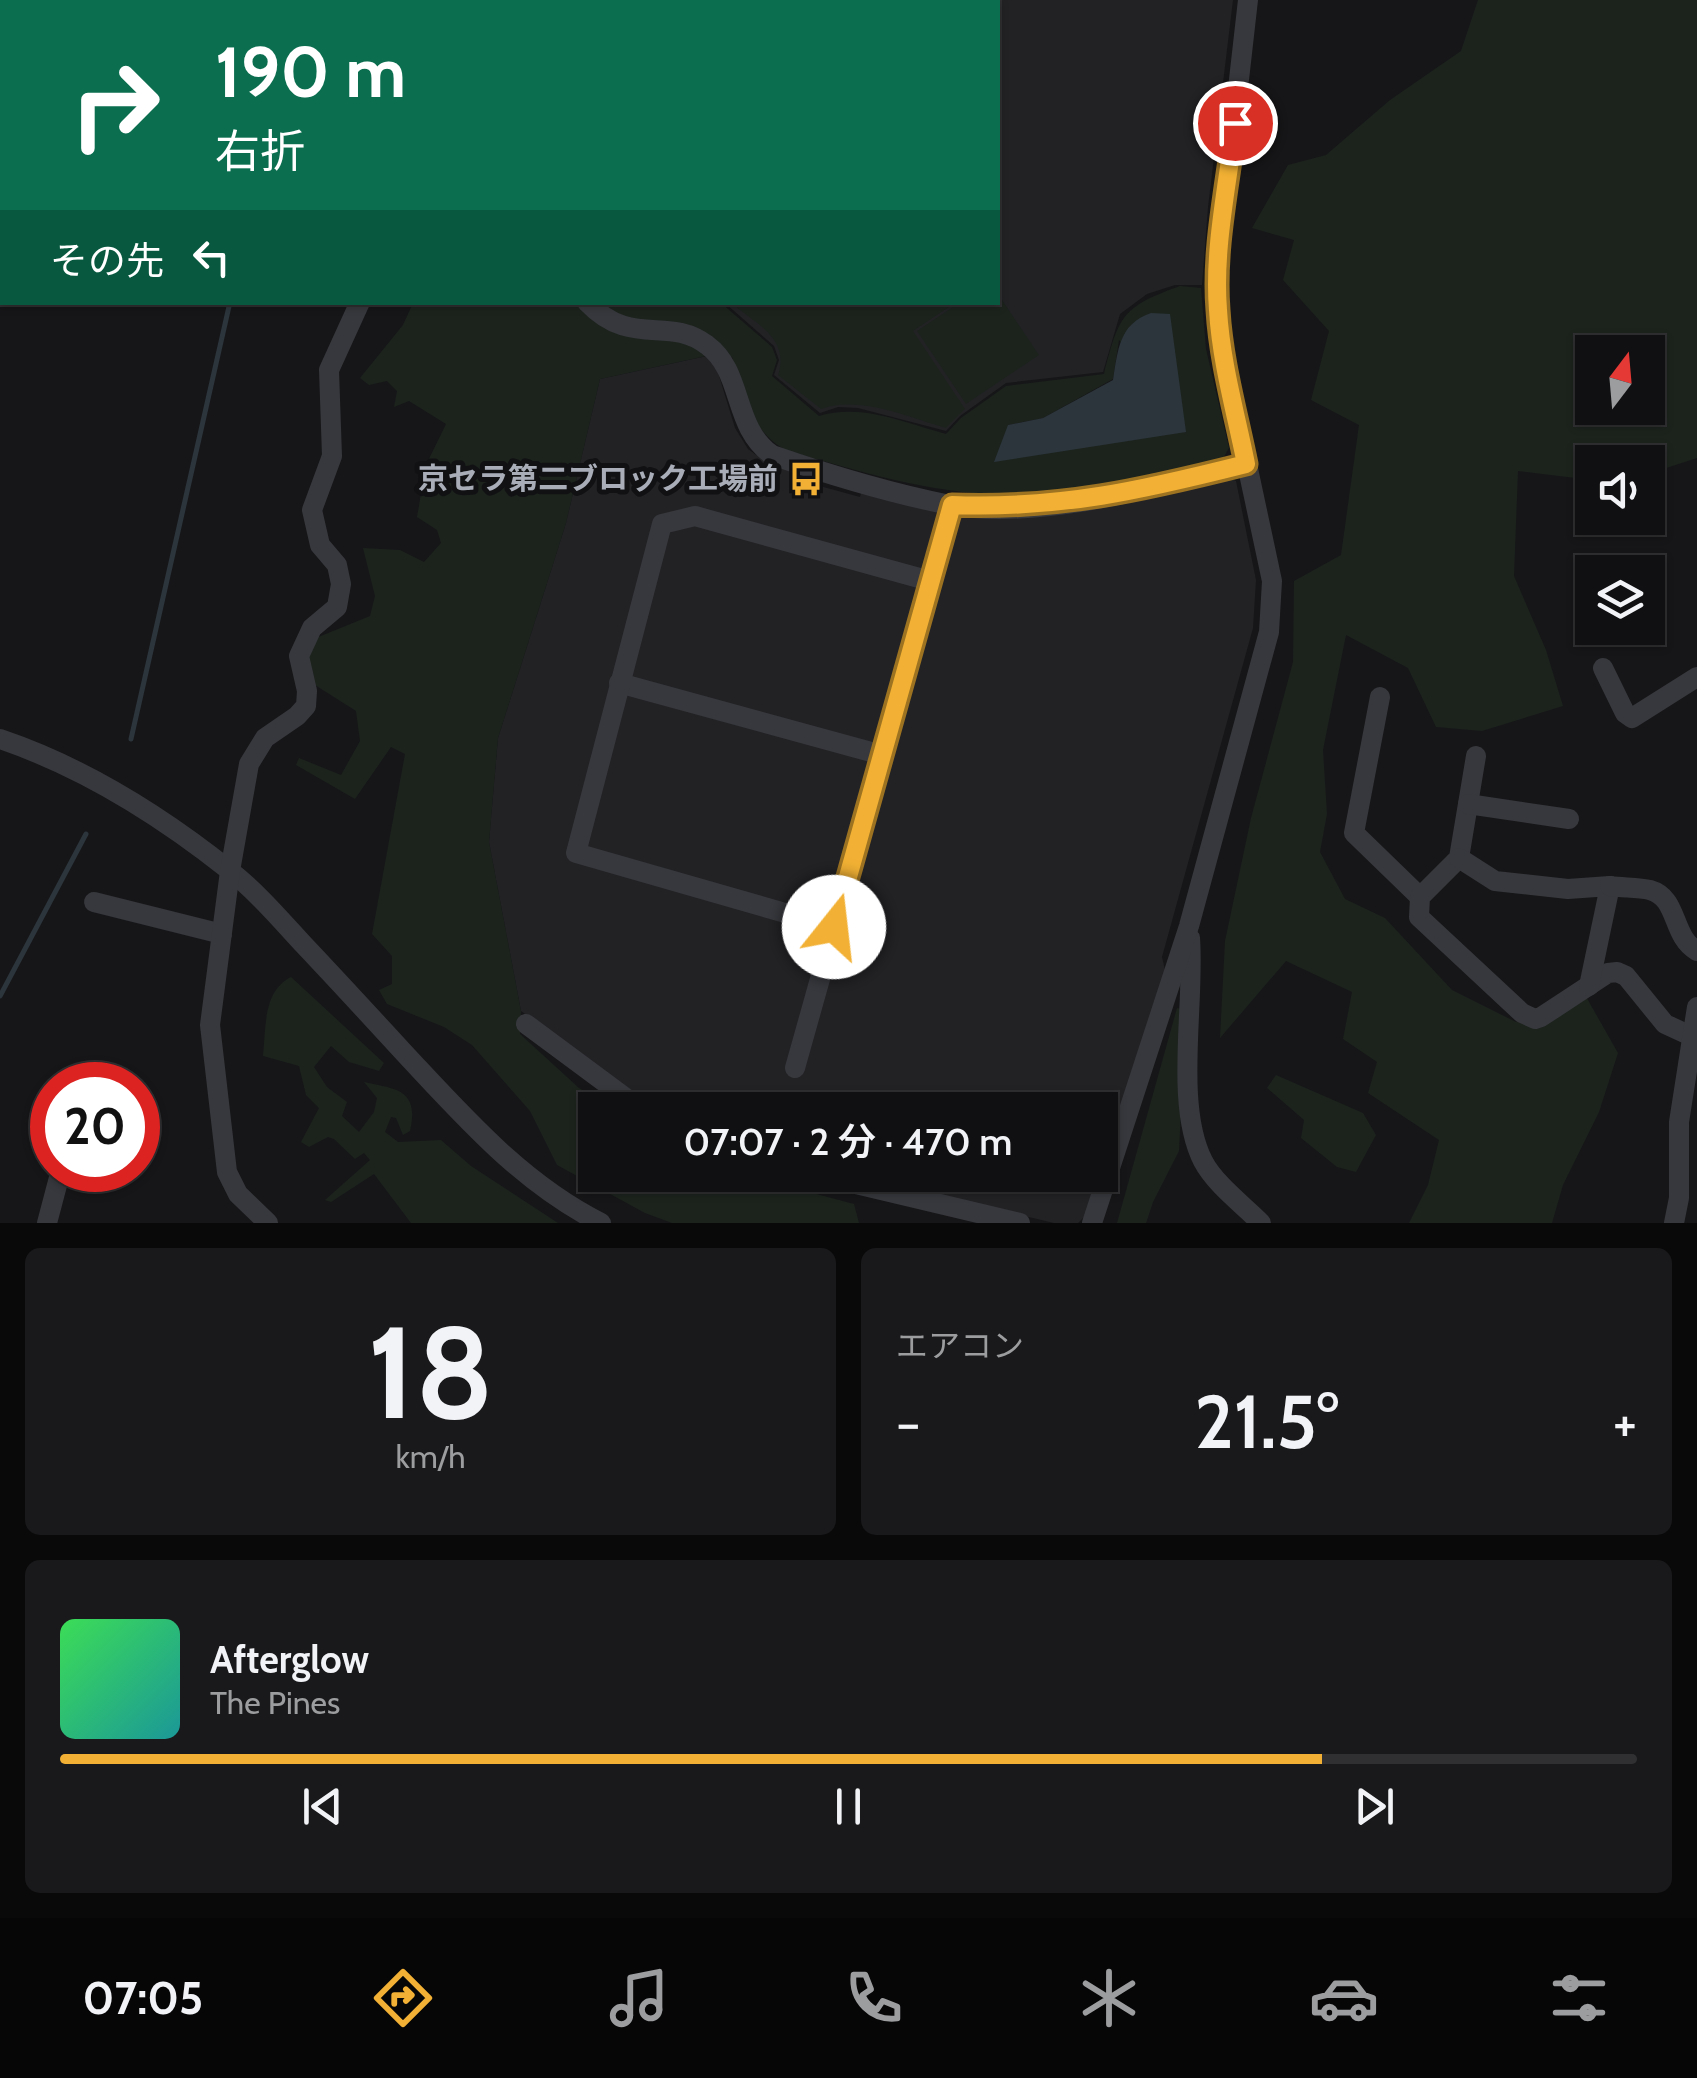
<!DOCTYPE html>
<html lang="ja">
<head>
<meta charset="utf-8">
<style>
  :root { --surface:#101012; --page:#19191b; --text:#f1f3f6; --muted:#9c9d9f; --line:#303032; --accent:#f2b134 }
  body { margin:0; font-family:Cabin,"Noto Sans JP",sans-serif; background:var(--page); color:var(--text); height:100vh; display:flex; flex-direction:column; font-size:38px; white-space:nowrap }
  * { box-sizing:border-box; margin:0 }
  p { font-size:32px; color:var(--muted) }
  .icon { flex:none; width:55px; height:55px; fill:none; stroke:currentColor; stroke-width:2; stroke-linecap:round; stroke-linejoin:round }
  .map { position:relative; height:1223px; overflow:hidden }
  .drawer { display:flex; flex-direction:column; gap:25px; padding:25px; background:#09090a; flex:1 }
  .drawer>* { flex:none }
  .guide { position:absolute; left:0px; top:0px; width:1000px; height:305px; box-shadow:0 2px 8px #0004,0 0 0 2px var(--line); background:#0b6e4f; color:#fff; overflow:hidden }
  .needle { width:65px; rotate:16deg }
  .tools { position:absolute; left:1575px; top:335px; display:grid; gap:20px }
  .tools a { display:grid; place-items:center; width:90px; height:90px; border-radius:0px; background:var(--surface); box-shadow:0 2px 8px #0004,0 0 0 2px var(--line); font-size:50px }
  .speed { position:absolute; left:30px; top:1062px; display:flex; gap:20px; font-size:50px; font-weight:700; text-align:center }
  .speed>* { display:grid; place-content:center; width:130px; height:130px; border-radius:50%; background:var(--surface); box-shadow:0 2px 8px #0004,0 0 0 2px var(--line); line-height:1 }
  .speed .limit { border:15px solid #d22; background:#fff; color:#111 }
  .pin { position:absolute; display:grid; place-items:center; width:85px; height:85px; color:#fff; margin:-42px; border:5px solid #fff; border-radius:50%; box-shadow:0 2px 10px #0007 }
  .me { position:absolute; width:110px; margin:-55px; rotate:16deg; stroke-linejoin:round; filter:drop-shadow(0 0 8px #0008) }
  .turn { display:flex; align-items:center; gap:35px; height:210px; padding:0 50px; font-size:45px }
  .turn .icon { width:130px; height:130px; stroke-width:2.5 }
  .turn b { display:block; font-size:70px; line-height:85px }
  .then { display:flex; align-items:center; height:95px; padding:0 50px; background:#0003; gap:20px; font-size:38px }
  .big { font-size:75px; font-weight:600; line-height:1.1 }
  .drawer .tile { flex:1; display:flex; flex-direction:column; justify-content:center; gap:15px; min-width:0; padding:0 35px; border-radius:15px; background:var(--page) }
  .drawer .dial { align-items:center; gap:0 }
  .dial b { font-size:130px; line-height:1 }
  .song { display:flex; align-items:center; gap:30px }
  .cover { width:120px; height:120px; border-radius:15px; background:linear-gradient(135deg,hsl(130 70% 55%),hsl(180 70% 35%)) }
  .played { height:10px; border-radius:5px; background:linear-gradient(90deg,var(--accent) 80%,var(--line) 80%) }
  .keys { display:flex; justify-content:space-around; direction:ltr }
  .heat { display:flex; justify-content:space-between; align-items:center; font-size:55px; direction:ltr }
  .drawer .tiles { flex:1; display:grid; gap:25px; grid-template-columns:1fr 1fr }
  .tile:last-child { grid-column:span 2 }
  .trip { position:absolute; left:578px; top:1092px; width:540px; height:100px; border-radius:0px; background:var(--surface); box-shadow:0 2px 8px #0004,0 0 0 2px var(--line); font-weight:600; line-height:100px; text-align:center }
  .tab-bar { display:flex; height:160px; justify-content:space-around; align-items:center; background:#060607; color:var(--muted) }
  .tab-bar .icon { width:70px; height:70px }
  .tab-bar .selected { color:var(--accent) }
  .tab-bar b { font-size:45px; color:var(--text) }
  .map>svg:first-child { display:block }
  .built { fill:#222225 }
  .green { fill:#1c231d; fill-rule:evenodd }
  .water { fill:#2c353c }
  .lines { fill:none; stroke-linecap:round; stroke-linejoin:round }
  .stream { stroke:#2c353c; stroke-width:5 }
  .minor { stroke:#37383d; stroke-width:20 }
  .major { stroke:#53555c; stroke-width:25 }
  .route-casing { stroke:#9d7322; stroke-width:25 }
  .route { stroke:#f2b134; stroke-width:18 }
  .labels { text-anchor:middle; stroke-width:10; stroke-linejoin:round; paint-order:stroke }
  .poi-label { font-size:30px; font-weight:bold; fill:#a8adb8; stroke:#111113; text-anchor:end }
</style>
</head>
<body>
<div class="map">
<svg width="1697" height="1223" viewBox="0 0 1697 1223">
  <rect width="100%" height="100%" fill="#161618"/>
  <!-- built -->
  <g class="built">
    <polygon points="751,0 1233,0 1208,207 1202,285 1175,285 1147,294 1120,314 1103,372 1006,383 960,416 946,431 858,408 838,407 820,413 774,375 779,360 774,346 725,303 998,302 998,2"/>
    <polygon points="707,356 716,366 735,428 748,449 770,465 799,473 798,480 860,497 862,490 976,514 1226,477 1236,481 1256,580 1253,628 1162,957 1165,970 1100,1172 1100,1110 659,1110 521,1011 489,842 498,738 566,523 600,379"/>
    <polygon points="851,1175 1099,1175 1087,1214 1078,1223 1054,1223"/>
  </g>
  <!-- green -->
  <g class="green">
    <path d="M1478 0H1697V458L1648 474V462H1592V480L1518 471 1514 576 1546 650 1563 706 1482 731 1436 727 1408 668 1346 635 1323 750 1327 814 1320 852 1345 899 1385 918 1452 990 1516 1022 1584 993 1618 1053 1599 1112 1563 1185 1552 1223H1409L1428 1185 1439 1140 1368 1093 1377 1062 1343 1039 1352 992 1286 961 1220 1038 1225 941 1251 818 1293 662 1294 581 1341 555 1359 425 1311 400 1329 331 1283 280 1294 240 1252 228 1288 165 1326 155 1390 100 1461 51ZM1592 352H1648V408H1592Z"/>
    <path d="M1180 286 1201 288 1206 349 1229 448 1222 460C1150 476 1078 497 1003 495 931 493 856 471 786 450 750 431 744 393 732 357L706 356 600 379 566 523 498 738 489 842 521 1011 520 1034 579 1088 616 1110H595V1175H745L854 1204 859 1223H672L645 1213 557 1165 530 1111 472 1045 444 1027 387 1004 379 990 392 984V956L372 934 405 754 391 747 355 799 296 765 299 758 341 775 360 741 356 711 315 685 306 658 316 638 370 616 375 596 363 548 400 550 424 562 441 543 437 530 417 517 426 465 446 424 409 401 394 407 397 391 387 381 369 385 360 378 403 325 413 303H721L772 347 777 360 772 376 819 416C862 403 905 423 946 434L961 418 1006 386 1104 374C1119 315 1122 307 1180 286ZM1119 340 1185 432 1008 425 1043 418 1113 379Z"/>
    <polygon points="998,294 1039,355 966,404 917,331 959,303 998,302"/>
    <path d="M731 303H955L913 331 965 409 946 428C907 417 860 395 821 409L778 375C790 338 756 324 731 303Z"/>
    <path d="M291 977 384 1063 379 1071 349 1062 331 1046 314 1067 327 1087 347 1102 342 1116 359 1132 374 1112 377 1098 364 1082C394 1089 420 1088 410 1131L403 1135 396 1118 391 1117 385 1132 398 1142 441 1140 471 1166 558 1223H411L374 1174 331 1202 325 1200 370 1160 364 1153 355 1159 334 1139 328 1137 309 1147 301 1142 319 1108 306 1095 299 1066 263 1056C266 1027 263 991 291 977Z"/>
    <polygon points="1177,1008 1186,1010 1179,1151 1153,1202 1146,1223 1117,1223"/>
    <polygon points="1276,1075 1363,1113 1376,1135 1356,1172 1337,1167 1301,1138 1304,1120 1267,1088"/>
  </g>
  <!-- water -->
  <path class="water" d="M1151 313 1170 314 1186 432 994 462 1008 425 1043 418 1113 380C1118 350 1119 324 1151 313Z"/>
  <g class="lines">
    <!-- stream -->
    <g class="stream">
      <polyline points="131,739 230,302"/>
      <polyline points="0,996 86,834"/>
    </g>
    <!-- minor -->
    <g class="minor">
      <polyline points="362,0 373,2"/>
      <polyline points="667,0 669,2"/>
      <polyline points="585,2 589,0"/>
      <path d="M587 302C632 349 668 315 707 345 744 372 732 427 772 455 827 474 894 494 950 505 1040 521 1159 486 1246 464"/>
      <polyline points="1603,668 1625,713 1632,718 1697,677"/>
      <polyline points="619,683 882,755"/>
      <polyline points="1380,697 1354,833 1420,897"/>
      <path d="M0 739C83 767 161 816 229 870 257 892 280 919 304 945 339 982 373 1019 407 1056 466 1119 523 1184 601 1223"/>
      <polyline points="1476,756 1459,858 1420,897 1419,917 1522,1013 1535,1019 1541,1017 1608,973 1617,972 1626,976 1665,1024 1691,1036"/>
      <polyline points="1468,804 1569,819"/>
      <polyline points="1459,858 1495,881 1568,889 1610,886 1589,986"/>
      <path d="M1610 886C1623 888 1638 887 1650 890 1679 898 1671 936 1697 951"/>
      <polyline points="94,902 222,934"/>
      <polyline points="834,927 576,853 662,524 695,516 930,581"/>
      <path d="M1190 938C1195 1004 1174 1104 1203 1161 1215 1184 1242 1204 1261 1223"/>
      <polyline points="526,1024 642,1110"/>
      <polyline points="795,1068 953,505"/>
      <polyline points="818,1175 1020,1223"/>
      <polyline points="47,1223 61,1170"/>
      <polyline points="268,1223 238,1194 227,1172 210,1025 230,871 249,764 265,738 297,716 306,706 307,691 299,656 312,628 337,607 341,584 337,565 320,545 312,510 332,456 329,370 360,302"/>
      <polyline points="1092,1223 1189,926 1269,632 1272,581 1223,352 1218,309 1218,265 1248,0"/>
      <polyline points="1674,1223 1679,1198 1679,1122 1697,1007"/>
    </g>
    <!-- major -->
    <g class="major">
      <polyline points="16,2 16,0"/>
      <polyline points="0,71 2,60"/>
    </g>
  </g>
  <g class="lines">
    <!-- route casing -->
    <g class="route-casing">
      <path id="route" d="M834 927 952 505C1061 509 1143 490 1246 464 1236 414 1221 362 1218 310 1213 249 1228 184 1235 123"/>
    </g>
    <!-- route -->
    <use href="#route" class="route"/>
  </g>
  <!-- icons -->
  <defs>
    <g id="bus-bare" transform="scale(2.7)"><path d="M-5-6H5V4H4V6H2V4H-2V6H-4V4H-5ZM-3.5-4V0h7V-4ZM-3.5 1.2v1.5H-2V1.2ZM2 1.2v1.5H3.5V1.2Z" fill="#f2b134" stroke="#111113" stroke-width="2.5" paint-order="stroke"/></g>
  </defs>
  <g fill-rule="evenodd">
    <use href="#bus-bare" x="806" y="479"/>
  </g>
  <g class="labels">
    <!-- poi labels -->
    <g class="poi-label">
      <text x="778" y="489">京セラ第二ブロック工場前</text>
    </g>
  </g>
</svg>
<div class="tools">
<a><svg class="needle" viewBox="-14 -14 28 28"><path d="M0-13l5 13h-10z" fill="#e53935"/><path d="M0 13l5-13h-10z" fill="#9c9d9f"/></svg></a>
<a><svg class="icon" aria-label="sound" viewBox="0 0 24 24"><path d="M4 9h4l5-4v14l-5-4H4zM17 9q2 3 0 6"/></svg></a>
<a><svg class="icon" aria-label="layers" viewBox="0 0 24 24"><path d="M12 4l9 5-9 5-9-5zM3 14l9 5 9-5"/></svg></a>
</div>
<div class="speed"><div class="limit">20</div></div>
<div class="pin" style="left:1235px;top:123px;background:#d93025"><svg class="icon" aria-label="arrive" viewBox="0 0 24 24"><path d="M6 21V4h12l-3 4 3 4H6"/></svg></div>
<svg class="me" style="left:834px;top:927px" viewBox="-20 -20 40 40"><circle r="19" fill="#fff"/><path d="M0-13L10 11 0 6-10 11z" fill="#f2b134"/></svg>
<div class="trip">07:07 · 2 分 · 470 m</div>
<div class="guide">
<div class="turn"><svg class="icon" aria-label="right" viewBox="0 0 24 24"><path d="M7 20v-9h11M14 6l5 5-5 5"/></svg><div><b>190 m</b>右折</div></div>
<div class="then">その先<svg class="icon" aria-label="left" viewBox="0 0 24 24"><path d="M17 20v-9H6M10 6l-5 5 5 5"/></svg></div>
</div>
</div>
<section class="drawer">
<div class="tiles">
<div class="tile dial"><b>18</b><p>km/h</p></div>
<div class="tile"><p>エアコン</p>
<div class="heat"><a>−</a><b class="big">21.5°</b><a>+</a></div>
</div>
<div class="tile">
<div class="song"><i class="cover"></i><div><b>Afterglow</b><p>The Pines</p></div></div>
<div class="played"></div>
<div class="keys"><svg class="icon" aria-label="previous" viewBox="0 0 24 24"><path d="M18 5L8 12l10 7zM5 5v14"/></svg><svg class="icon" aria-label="pause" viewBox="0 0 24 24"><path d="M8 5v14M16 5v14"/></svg><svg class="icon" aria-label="next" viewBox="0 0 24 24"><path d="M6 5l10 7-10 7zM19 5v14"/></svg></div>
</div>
</div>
</section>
<nav class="tab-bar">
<b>07:05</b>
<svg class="icon selected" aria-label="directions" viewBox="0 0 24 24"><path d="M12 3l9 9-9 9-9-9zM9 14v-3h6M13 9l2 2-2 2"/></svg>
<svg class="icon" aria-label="music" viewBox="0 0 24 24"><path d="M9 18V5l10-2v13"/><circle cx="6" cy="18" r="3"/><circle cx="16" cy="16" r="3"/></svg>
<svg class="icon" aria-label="phone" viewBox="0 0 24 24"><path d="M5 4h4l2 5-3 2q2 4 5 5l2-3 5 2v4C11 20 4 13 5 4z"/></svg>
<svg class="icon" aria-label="climate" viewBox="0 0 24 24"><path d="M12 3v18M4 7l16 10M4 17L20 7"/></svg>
<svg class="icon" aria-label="car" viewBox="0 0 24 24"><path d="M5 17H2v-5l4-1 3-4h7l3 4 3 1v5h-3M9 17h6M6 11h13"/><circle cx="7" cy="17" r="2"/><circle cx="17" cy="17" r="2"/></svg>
<svg class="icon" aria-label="filters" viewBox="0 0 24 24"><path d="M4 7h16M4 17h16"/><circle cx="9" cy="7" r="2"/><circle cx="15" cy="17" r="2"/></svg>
</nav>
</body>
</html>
